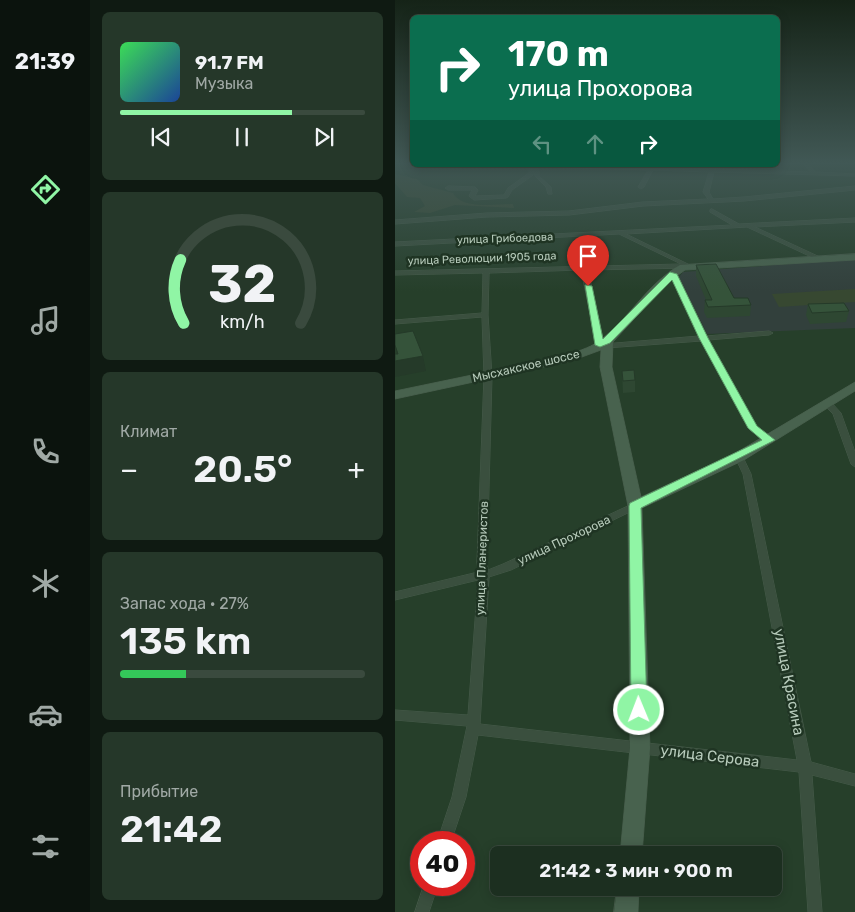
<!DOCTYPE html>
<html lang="ru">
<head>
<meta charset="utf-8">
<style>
  :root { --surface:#1c2f20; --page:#253729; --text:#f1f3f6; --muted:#a0a9a5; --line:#3a4a3e; --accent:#90f5a5 }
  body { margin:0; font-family:Rubik,sans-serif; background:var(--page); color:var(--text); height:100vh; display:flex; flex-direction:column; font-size:19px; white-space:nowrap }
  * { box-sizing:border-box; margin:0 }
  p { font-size:16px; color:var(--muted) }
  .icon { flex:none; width:28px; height:28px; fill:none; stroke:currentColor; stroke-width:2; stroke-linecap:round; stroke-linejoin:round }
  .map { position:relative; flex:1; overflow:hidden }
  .sheet { display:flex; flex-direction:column; gap:12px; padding:12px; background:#0f1a12; width:305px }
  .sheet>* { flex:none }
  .banner { position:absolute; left:15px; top:15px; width:370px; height:152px; border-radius:8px; box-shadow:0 2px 12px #0003,0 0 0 1px var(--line); background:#0b6e4f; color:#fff; overflow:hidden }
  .speed { position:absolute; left:15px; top:831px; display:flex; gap:10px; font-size:25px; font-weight:700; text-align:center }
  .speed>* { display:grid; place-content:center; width:65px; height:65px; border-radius:50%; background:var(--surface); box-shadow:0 2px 12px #0003,0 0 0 1px var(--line); line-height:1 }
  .speed .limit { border:8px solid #d22; background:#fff; color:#111 }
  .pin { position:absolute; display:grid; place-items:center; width:42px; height:42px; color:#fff; margin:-51px -21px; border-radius:50% 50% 50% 0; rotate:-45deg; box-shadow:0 0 5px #0007 }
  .pin .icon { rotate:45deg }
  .me { position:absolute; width:55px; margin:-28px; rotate:359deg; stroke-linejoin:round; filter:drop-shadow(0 0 4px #0008) }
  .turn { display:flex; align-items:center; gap:18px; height:105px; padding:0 15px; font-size:22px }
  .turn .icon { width:65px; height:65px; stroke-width:2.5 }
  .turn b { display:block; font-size:35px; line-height:42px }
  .lanes { display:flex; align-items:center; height:48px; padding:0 15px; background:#0003; justify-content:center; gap:25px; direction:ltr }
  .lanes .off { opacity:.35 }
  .big { font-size:38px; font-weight:600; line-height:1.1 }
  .sheet .card { flex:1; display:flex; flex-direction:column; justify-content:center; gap:8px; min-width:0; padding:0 18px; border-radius:8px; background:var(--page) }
  .sheet .dial { align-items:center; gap:0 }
  .dial svg { height:130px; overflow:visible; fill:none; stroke:var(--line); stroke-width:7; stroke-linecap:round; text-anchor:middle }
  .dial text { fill:var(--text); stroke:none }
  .song { display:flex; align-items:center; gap:15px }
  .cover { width:60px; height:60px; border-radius:8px; background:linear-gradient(135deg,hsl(130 70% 55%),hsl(220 70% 35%)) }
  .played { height:5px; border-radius:2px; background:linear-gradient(90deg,var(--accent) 70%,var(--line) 70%) }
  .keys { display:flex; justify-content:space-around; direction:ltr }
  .heat { display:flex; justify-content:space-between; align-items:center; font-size:28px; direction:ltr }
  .charge { height:8px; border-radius:4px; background:linear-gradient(90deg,#34c759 27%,var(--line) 0) }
  .trip { position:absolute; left:95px; top:846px; width:292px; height:50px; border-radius:8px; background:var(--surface); box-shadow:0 2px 12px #0003,0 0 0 1px var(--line); font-weight:600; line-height:50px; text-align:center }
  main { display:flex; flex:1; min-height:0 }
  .tab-bar { display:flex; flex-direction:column; width:90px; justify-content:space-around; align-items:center; background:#0b130d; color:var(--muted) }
  .tab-bar .icon { width:35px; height:35px }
  .tab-bar .current { color:var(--accent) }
  .tab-bar b { font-size:22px; color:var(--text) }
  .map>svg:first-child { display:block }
  .medical { fill:#32403c }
  .green { fill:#374831 }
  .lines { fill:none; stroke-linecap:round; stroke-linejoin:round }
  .street-casing { stroke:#465b4a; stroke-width:1 }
  .secondary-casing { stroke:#465b4a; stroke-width:1 }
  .street { fill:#3a4f3e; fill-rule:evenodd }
  .secondary { fill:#48624e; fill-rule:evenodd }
  .wall { fill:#2e4732 }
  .shaded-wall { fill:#253a29 }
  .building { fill:#35533a; stroke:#253a29 }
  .route { fill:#90f5a5; stroke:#5e9f6b }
  .labels { text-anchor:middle; stroke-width:5; stroke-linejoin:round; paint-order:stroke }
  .far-street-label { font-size:11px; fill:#b6caba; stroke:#1f3423 }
  .street-label { font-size:12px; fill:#b6caba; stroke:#1f3423 }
  .near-street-label { font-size:15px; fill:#b6caba; stroke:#1f3423 }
</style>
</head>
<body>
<main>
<nav class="tab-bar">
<b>21:39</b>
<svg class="icon current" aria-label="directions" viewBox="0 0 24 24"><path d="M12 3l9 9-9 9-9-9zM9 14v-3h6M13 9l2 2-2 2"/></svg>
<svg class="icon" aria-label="music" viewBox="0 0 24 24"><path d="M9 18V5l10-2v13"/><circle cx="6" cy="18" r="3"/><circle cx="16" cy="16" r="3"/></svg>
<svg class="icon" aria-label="phone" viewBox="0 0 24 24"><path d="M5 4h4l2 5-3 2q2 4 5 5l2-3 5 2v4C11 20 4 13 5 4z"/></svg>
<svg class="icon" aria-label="climate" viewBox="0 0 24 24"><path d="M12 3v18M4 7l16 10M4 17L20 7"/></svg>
<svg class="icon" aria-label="car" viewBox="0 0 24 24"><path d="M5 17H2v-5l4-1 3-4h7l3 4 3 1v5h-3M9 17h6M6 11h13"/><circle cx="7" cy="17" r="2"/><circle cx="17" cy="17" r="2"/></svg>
<svg class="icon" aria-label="filters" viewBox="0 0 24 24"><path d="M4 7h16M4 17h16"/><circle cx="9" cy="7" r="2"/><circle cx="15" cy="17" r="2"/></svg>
</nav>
<section class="sheet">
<div class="card">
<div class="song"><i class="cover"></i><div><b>91.7 FM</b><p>Музыка</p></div></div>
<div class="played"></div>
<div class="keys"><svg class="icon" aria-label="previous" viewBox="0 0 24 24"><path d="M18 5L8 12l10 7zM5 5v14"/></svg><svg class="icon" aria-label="pause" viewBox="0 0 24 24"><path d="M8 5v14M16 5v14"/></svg><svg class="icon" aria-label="next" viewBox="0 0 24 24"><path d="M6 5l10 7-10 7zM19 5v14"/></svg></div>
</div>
<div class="card dial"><svg viewBox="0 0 100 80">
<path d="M14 69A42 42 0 1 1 86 69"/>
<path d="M14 69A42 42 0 0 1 12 30" stroke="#90f5a5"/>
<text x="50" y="56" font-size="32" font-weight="700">32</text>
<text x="50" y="72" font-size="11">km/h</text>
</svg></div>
<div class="card"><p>Климат</p>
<div class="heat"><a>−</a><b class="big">20.5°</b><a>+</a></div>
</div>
<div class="card"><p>Запас хода · 27%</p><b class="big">135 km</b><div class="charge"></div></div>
<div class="card"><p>Прибытие</p><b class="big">21:42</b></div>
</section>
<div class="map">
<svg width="460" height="912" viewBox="0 0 460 912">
  <rect width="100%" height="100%" fill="#263f2a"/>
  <!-- medical -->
  <polygon class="medical" points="460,259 460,328 312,334 284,277 288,272"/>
  <!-- green -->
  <g class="green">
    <path d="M0 174 22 179 28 185 58 193C67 210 101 204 118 204L119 208 60 205 35 213 19 212 30 206 25 198 12 197 0 183Z"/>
    <polygon points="460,289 460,302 384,307 377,294"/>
  </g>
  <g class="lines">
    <!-- street casing -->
    <g class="street-casing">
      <g id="street">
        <polygon points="408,163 413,163 420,172 460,174 460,176 319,172 314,192 318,199 349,197 460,186 460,190 349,201 248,206 174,215 92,217 0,224 0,220 92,213 174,211 248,202 313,199 308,192 314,172 258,170 249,187 246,189 243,187 253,170 142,167 144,171 144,176 156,187 157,194 153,194 151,187 140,176 138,169 138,175 117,190 113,197 111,198 79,200 74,196 77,190 53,190 50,188 53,186 80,187 83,190 80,196 109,195 113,188 134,173 134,165 185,165 315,169 318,167 320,167 320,169 415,172"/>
        <polygon points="317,209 344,224 460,218 460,222 360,227 427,258 427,260 425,261 352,227 231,234 297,266 294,268 193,270 209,344 304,336 275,274 280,273 311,336 374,331 378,333 374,335 313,340 361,426 378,438 379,440 378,442 372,442 355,430 306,341 211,348 208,346 202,347 186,270 94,273 93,315 97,376 92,562 93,570 108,564 237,504 243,504 245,506 243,508 116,570 94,577 85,724 402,760 348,474 340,457 344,454 347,455 356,474 416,762 460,774 460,786 417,775 427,912 413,912 404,772 83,735 71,797 56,842 42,842 57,797 72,726 0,720 0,710 73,715 83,580 0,600 0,592 83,572 82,562 89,376 87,317 0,324 0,320 87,313 88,273 0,275 0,271 286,264 224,234 0,246 0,242 337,225 315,212 315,210"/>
        <polygon points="429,401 435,401 446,413 460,452 460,467 456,464 438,414 429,405 428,403"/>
        <polygon points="29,885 43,885 34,912 20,912"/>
      </g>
    </g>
    <!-- secondary casing -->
    <g class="secondary-casing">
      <g id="secondary">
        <path d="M460 254V260L290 270 272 283 218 342 217 367 246 497 339 454 460 382V391L349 460 247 508 255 748 247 855H225L235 748 233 506 205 367 206 350 176 361 0 399V391L173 355C185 350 198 347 208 338 236 316 253 283 285 265Z"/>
        <polygon points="222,888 244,888 243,912 219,912"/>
      </g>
    </g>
    <!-- street -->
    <use href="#street" class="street"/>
    <!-- secondary -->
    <use href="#secondary" class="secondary"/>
  </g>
  <!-- wall -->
  <g class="wall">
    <polygon points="301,265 339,298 356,305 355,316 312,318 309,312 310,300 311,300 301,276"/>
    <polygon points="413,304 454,311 451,322 415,324 411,315"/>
    <polygon points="227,371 240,380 240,392 228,393"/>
  </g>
  <!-- shaded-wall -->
  <polygon class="shaded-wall" points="28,356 31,371 0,377 0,361"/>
  <!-- building -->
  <g class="building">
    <polygon points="321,264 339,298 353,298 356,305 313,307 310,300 317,300 301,265"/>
    <polygon points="449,303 454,311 417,313 413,304"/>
    <polygon points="18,331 28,356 0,361 0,354 3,354 0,345 0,334"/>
    <polygon points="239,370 240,380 228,381 227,371"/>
  </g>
  <!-- sky -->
  <linearGradient id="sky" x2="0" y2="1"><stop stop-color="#152317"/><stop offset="0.56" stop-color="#415855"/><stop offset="1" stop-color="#415855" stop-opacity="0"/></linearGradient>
  <rect width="460" height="291" fill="url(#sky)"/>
  <!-- route -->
  <polygon class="route" points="275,272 282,274 313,338 362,426 380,440 246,508 252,710 250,715 244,717 239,715 236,710 234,506 235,503 367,440 353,428 304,338 277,280 215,343 205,347 200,345 190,285 197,286 208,339"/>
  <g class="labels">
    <!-- far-street labels -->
    <g class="far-street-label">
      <text transform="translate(110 238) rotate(-2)" y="4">улица Грибоедова</text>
      <text transform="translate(87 258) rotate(-2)" y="4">улица Революции 1905 года</text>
    </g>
    <!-- street labels -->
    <g class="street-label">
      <text transform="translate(131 366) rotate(-13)" y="4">Мысхакское шоссе</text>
      <text transform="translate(169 540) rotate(-25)" y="4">улица Прохорова</text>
      <text transform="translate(87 558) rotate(-88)" y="4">улица Планеристов</text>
    </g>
    <!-- near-street labels -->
    <g class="near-street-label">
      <text transform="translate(394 682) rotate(79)" y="5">улица Красина</text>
      <text transform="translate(315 756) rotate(7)" y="5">улица Серова</text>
    </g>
  </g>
</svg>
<div class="speed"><div class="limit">40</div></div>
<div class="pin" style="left:193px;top:286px;background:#d93025"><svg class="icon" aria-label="arrive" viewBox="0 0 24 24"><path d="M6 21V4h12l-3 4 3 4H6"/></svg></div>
<svg class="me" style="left:244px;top:710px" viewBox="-20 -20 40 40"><circle r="17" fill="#90f5a5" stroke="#fff" stroke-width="3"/><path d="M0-11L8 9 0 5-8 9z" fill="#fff"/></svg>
<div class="trip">21:42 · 3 мин · 900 m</div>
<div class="banner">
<div class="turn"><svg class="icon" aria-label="right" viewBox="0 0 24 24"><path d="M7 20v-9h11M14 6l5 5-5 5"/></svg><div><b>170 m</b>улица Прохорова</div></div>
<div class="lanes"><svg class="icon off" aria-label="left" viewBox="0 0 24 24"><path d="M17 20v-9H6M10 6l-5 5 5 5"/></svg><svg class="icon off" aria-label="ahead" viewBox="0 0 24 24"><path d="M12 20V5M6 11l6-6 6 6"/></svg><svg class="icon" aria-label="right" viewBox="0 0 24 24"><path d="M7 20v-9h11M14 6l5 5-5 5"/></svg></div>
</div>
</div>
</main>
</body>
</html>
